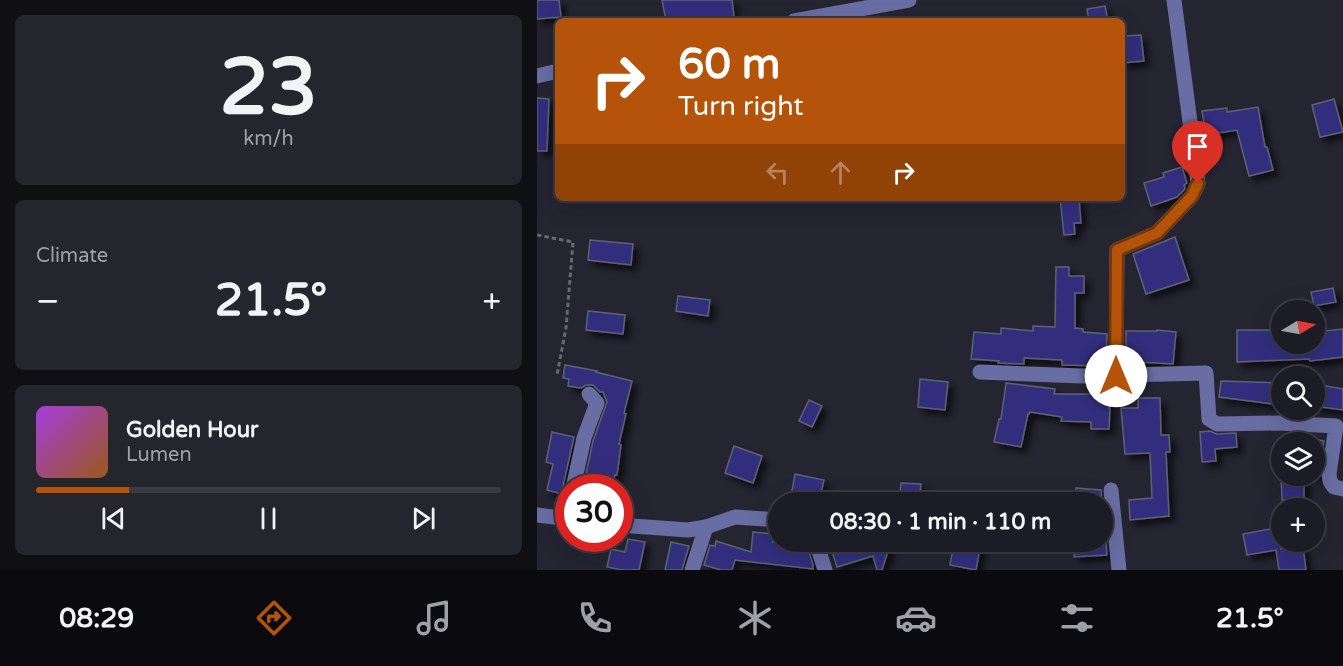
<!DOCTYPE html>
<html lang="en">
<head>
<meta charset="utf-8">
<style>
  :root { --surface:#1b1c25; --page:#24252d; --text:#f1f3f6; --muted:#a0a1a7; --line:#393a42; --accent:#b45309 }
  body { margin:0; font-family:"Varela Round",sans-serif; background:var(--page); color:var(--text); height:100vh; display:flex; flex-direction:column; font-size:22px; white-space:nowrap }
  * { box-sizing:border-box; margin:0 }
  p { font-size:20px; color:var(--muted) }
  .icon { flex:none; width:33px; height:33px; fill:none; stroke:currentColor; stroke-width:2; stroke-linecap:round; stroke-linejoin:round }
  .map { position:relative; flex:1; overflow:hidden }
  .details { display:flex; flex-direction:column; gap:15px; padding:15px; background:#0f0f14; width:537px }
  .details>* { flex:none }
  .hud { position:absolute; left:18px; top:18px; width:570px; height:183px; border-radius:9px; box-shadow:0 6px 24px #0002,0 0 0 2px var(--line); background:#b45309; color:#fff; overflow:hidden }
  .needle { width:39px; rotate:80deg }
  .controls { position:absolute; left:734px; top:300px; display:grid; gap:12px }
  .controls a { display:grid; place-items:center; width:54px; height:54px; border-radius:50%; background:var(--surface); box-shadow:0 6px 24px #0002,0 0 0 2px var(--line); font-size:30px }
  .speed { position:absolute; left:18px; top:474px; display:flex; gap:12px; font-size:30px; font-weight:700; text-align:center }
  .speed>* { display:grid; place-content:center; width:78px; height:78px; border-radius:50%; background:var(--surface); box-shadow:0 6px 24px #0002,0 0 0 2px var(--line); line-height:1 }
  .speed .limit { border:9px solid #d22; background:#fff; color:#111 }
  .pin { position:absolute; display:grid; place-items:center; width:51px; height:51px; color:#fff; margin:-62px -26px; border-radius:50% 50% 50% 0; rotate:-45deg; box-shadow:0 0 6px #0007 }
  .pin .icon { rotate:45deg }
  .me { position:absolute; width:66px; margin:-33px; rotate:0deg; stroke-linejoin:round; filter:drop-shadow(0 0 4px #0008) }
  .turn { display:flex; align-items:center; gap:21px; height:126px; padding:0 24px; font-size:27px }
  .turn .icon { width:78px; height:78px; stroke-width:2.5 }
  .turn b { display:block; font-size:42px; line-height:51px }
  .lanes { display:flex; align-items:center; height:57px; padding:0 24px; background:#0003; justify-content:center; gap:30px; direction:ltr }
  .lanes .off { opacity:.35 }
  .big { font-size:45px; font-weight:800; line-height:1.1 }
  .details .widget { flex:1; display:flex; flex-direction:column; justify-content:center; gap:9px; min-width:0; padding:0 21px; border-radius:9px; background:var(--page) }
  .details .dial { align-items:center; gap:0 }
  .dial b { font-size:78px; line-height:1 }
  .song { display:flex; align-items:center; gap:18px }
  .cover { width:72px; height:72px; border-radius:9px; background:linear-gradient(135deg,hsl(280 70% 55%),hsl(30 70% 35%)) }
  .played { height:6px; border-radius:3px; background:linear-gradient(90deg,var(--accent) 20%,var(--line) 20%) }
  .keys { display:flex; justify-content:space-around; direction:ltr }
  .heat { display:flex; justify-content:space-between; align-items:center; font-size:33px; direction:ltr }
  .trip { position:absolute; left:231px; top:492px; width:345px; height:60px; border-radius:30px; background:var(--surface); box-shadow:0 6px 24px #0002,0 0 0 2px var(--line); font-weight:800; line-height:60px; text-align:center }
  .tab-bar { display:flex; height:96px; justify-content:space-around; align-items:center; background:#0b0b0f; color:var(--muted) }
  .tab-bar .icon { width:42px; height:42px }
  .tab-bar .on { color:var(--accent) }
  .tab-bar b { font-size:27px; color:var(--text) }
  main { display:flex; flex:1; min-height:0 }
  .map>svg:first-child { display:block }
  .building { fill:#322f7d; stroke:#5f6170; stroke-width:1.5; filter:url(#shadow) }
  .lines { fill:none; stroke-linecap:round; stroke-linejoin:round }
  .path { stroke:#676872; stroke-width:3; stroke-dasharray:4.5 3; stroke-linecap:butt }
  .minor { stroke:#686da3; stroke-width:15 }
  .route-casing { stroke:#753606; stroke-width:15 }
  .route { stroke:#b45309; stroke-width:10 }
</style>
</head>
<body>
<main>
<section class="details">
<div class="widget dial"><b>23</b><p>km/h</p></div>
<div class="widget"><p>Climate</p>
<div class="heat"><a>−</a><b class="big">21.5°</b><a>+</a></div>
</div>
<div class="widget">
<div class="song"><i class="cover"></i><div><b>Golden Hour</b><p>Lumen</p></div></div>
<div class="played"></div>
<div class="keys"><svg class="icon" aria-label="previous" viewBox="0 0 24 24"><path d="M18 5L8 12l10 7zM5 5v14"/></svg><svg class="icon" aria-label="pause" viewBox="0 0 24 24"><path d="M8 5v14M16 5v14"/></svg><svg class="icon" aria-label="next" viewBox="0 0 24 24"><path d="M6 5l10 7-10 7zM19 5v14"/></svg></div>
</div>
</section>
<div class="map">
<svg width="806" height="570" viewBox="0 0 806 570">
  <defs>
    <filter id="shadow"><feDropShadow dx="5.5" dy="5.5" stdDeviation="3" flood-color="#0009"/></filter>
  </defs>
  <rect width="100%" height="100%" fill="#242531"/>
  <!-- building -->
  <g class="building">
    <polygon points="0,0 22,0 24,17 0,19"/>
    <polygon points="125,0 195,0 197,16 189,18 189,21 129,21"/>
    <polygon points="568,6 571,21 552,21 550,9"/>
    <polygon points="604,35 607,61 585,63 585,36"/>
    <polygon points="0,98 12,99 10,151 0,151"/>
    <polygon points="797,99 806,132 783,137 775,105"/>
    <polygon points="721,107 728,147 730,147 736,170 712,176 700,130 669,135 665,111 690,108 690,112"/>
    <polygon points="645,167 650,183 647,185 648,188 647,190 640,197 614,206 607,183 627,177 626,173"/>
    <polygon points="523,198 542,198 544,223 537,223 538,234 527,235"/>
    <polygon points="638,237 652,280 609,294 596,254"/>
    <polygon points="53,240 96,244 94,265 51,260"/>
    <polygon points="519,267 532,267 532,276 547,276 547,293 538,293 538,328 546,329 546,332 570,334 569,366 525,365 525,360 487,358 487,364 461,363 462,361 434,359 437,332 464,334 464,328 496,331 496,326 518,327"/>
    <polygon points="796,288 799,302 777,306 774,292"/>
    <polygon points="141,296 173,300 171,316 139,311"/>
    <polygon points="51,311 88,315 86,334 49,330"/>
    <polygon points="806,329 806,357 773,361 772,359 700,362 700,330 744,330 744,344 777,344 777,332"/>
    <polygon points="620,330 639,332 636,364 601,362 589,363 589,331 620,331"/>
    <polygon points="28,365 60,371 59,372 95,381 87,413 89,414 82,444 84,445 80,475 78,475 74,488 46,488 56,441 70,402 66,392 63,392 56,385 49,385 44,388 31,386 32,379 26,378"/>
    <polygon points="383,379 411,382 408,410 381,407"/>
    <polygon points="684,381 744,383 744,405 682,397"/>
    <polygon points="469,383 518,389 517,394 572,394 572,408 573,408 572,429 554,429 554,422 524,421 525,417 493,412 492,414 491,414 484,447 457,442 462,419 464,419"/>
    <polygon points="777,384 806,389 806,410 777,406"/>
    <polygon points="601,398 623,398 624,435 632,435 633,452 629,452 632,516 593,520 592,500 615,498 613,453 588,454 584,408 601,408"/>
    <polygon points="272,400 285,406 275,427 262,421"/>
    <polygon points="673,431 680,434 699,433 700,447 678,449 679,461 665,462 663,432"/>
    <polygon points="15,432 37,437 26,486 28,495 10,490 16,464 9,462"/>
    <polygon points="777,439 787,441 781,478 777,478"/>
    <polygon points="197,446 225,456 216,483 188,473"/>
    <polygon points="258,474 287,480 282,502 253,502"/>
    <polygon points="744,476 767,476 767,500 745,500"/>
    <polygon points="364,483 384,484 382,502 362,502"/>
    <polygon points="539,488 564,490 565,502 538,502"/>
    <polygon points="744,527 744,549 766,546 769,570 742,570 739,550 710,555 706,534"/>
    <polygon points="216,532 237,534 236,542 269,542 276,565 276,569 198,560 195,570 184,570 167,565 173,545 178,546 179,541 214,552"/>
    <polygon points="91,539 108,542 102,570 85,570 70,567 74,549 88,552"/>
    <polygon points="134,542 152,546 145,570 128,570"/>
    <polygon points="292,542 354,542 345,570 340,570 336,556 300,567"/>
    <polygon points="417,542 433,542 444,543 439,570 413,565"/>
    <polygon points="537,542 569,542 570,555 537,557"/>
  </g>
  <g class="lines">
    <!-- path -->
    <polyline class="path" points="0,235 36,242 29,328 20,375"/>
    <!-- minor -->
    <g class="minor">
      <polyline points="257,21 372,0"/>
      <polyline points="0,76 21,71"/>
      <polyline points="443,372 545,376 669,373 672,419 680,424 742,423 799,426 792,474 793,481 797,487 806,489"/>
      <polyline points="579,376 580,250 620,233 655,196 661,183 637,0"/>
      <polyline points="36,488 47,438 60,403 52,394"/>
      <polyline points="574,490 582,570"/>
      <polyline points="0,515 32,519"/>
      <polyline points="82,525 151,530 169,527 198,517 242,520"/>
      <polyline points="279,542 288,570"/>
      <polyline points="155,570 169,527"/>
    </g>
  </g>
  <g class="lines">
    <!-- route casing -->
    <g class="route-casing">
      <polyline id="route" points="579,376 580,250 620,233 655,196 661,183"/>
    </g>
    <!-- route -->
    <use href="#route" class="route"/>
  </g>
</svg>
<div class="controls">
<a><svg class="needle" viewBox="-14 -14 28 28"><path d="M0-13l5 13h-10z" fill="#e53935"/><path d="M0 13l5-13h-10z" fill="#a0a1a7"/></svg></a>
<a><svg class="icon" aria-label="search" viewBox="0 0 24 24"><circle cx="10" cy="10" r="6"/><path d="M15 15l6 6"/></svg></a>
<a><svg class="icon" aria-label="layers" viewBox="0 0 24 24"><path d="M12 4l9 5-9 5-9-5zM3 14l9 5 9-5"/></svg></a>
<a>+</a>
</div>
<div class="speed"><div class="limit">30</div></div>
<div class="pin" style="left:661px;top:183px;background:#d93025"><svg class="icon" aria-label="arrive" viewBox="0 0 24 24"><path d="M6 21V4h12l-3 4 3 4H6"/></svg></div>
<svg class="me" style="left:579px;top:376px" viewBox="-20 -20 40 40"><circle r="19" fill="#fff"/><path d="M0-13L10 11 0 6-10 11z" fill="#b45309"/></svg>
<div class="trip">08:30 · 1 min · 110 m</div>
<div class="hud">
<div class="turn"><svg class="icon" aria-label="right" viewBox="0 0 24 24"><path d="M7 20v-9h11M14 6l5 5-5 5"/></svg><div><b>60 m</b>Turn right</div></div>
<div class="lanes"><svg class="icon off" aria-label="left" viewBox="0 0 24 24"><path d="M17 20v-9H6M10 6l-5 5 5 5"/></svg><svg class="icon off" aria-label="ahead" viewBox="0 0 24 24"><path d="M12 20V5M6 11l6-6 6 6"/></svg><svg class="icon" aria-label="right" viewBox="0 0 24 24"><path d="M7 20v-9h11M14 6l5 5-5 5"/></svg></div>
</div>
</div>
</main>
<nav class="tab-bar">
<b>08:29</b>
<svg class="icon on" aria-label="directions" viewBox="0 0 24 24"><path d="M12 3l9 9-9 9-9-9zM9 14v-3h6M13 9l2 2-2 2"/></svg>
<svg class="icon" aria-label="music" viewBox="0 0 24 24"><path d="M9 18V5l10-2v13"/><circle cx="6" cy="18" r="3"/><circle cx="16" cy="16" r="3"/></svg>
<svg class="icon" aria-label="phone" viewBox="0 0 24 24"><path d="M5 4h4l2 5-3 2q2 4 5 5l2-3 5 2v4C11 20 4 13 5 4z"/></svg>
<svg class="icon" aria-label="climate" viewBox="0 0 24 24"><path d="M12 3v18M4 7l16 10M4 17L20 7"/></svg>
<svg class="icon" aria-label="car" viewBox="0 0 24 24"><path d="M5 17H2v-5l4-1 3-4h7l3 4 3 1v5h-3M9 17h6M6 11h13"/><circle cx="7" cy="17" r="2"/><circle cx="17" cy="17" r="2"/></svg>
<svg class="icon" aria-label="filters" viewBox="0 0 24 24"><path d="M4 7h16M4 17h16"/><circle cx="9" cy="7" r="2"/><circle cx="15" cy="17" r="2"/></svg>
<b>21.5°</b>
</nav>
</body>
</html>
